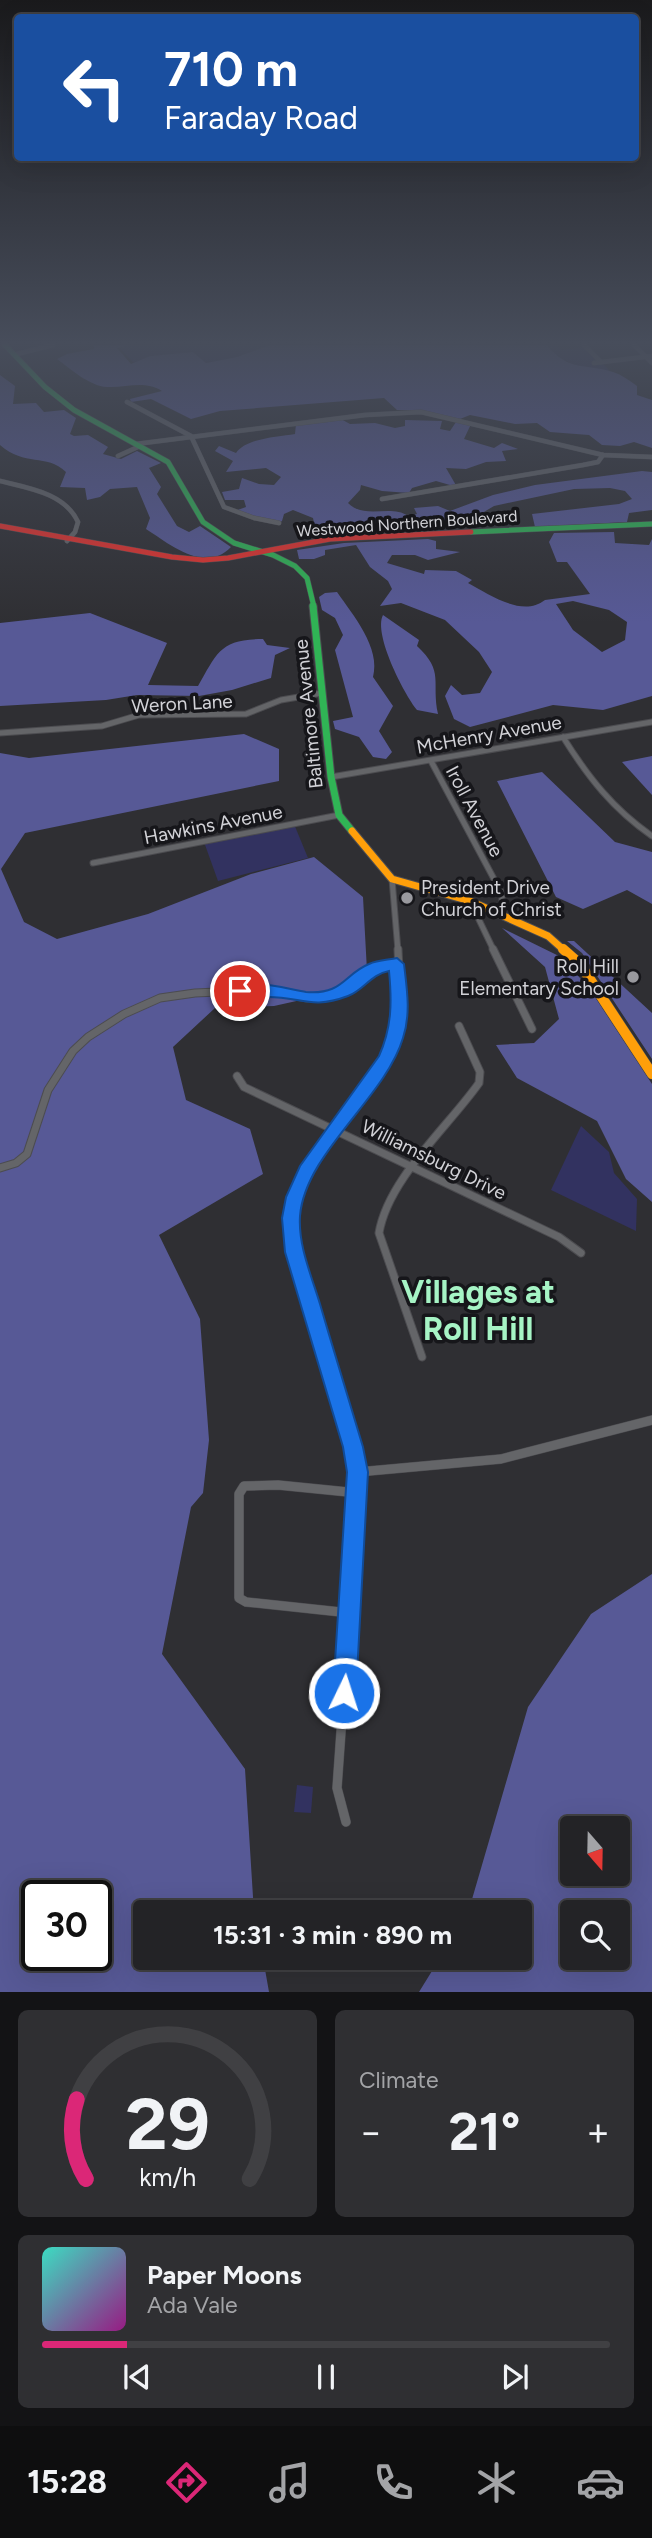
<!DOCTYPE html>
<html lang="en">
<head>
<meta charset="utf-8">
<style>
  :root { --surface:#232326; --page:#2f2f32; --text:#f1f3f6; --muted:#a3a4a7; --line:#404043; --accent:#db2777 }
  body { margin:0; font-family:Figtree,sans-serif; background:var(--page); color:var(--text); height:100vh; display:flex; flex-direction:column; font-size:26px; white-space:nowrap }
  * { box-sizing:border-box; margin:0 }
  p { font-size:23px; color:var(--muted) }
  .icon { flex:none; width:38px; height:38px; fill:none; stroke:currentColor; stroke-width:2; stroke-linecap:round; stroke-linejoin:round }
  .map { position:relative; height:1992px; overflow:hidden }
  .sheet { display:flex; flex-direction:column; gap:18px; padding:18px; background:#131315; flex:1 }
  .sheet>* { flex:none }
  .banner { position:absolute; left:14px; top:14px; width:625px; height:147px; border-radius:7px; box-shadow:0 7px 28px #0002,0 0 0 2px var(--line); background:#1a4fa0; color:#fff; overflow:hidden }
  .needle { width:46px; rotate:160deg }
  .tools { position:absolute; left:560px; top:1816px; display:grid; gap:14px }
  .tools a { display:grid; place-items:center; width:70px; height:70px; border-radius:7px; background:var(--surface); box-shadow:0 7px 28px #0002,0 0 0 2px var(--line); font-size:35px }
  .speed { position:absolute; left:21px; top:1880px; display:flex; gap:14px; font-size:35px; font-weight:700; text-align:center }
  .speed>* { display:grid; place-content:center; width:91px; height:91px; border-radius:50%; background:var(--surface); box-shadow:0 7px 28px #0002,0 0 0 2px var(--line); line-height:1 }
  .speed .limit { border:4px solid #111; border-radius:10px; background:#fff; color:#111 }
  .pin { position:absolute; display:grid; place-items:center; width:60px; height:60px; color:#fff; margin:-30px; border:4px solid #fff; border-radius:50%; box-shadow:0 2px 7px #0007 }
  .me { position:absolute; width:77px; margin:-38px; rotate:4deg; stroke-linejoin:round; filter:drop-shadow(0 0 5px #0008) }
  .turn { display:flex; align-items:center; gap:24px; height:147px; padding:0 35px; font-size:32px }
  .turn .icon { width:91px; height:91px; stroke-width:2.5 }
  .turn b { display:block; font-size:49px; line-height:60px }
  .big { font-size:52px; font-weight:700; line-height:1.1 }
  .sheet .tile { flex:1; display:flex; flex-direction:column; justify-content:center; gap:10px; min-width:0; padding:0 24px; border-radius:10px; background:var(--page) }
  .sheet .dial { align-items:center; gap:0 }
  .dial svg { height:182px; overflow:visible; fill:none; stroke:var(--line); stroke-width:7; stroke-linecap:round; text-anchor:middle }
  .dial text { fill:var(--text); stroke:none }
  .song { display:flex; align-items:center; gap:21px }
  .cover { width:84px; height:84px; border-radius:10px; background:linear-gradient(135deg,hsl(170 70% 55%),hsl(310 70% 35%)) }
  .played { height:7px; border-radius:4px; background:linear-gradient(90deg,var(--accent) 15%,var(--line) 15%) }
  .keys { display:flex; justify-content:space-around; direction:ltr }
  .heat { display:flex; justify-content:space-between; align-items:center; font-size:38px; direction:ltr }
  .sheet .tiles { flex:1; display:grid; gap:18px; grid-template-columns:1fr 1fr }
  .tile:last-child { grid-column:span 2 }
  .trip { position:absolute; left:133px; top:1900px; width:399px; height:70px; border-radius:7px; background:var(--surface); box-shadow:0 7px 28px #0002,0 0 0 2px var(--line); font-weight:700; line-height:70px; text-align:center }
  .tab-bar { display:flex; height:112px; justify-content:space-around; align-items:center; background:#0e0e0f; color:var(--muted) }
  .tab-bar .icon { width:49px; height:49px }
  .tab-bar .current { color:var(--accent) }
  .tab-bar b { font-size:32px; color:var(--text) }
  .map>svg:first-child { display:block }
  .green { fill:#323260 }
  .forest { fill:#575996; fill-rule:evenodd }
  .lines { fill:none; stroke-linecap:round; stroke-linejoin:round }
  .street-far3-casing { stroke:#4c4c50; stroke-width:5 }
  .street-far2-casing { stroke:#4c4c50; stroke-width:7 }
  .street-far1-casing { stroke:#4c4c50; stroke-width:9 }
  .street-casing { stroke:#4c4c50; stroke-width:10 }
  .fast-far1-casing { stroke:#4c4c50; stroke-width:6 }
  .fast-casing { stroke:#4c4c50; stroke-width:9 }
  .slow-far1-casing { stroke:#4c4c50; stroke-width:9 }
  .slow-casing { stroke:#4c4c50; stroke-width:11 }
  .jam-casing { stroke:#4c4c50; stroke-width:6 }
  .street-far3 { stroke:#646568; stroke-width:4.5 }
  .street-far2 { stroke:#646568; stroke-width:5 }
  .street-far1 { stroke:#646568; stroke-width:7 }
  .street { stroke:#646568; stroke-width:9 }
  .fast-far1 { stroke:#30b455; stroke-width:5 }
  .fast { stroke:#30b455; stroke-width:7 }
  .slow-far1 { stroke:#ff9f0a; stroke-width:7 }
  .slow { stroke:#ff9f0a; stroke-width:10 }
  .jam { stroke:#e5322d; stroke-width:5 }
  .route { fill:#1a73e8; stroke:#114b97; stroke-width:2 }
  .poi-dot { fill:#99999e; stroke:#16161a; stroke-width:2.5 }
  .labels { text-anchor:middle; stroke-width:7; stroke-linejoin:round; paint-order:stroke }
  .far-street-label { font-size:16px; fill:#d2d2d7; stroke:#16161a }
  .street-label { font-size:19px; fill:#d2d2d7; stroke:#16161a }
  .poi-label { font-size:19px; fill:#d2d2d7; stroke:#16161a; text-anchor:start }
  .near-district-label { font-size:32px; font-weight:bold; fill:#a6f4c5; stroke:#16161a }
</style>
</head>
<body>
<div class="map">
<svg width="652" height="1992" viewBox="0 0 652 1992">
  <rect width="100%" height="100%" fill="#2f2f33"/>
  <!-- green -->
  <g class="green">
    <polygon points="117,345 270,345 237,357 206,363 193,352 150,356 134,363"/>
    <path d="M547 345H557L562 350 586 347 610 371C583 367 565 367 547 345Z"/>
    <polygon points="294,824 308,858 218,881 204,842"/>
    <polygon points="581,1126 609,1152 614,1173 637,1199 636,1231 551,1190"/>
    <polygon points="297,1785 313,1787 311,1813 294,1812"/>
  </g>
  <!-- forest -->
  <g class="forest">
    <path d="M94 345H129L117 348 131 364 150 356 193 352 206 363 237 357 270 345H547C569 372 584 363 613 372 622 375 629 380 637 386V395L652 400V448L634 442 620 446 602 445 589 435 550 432 537 423 515 424 470 415 460 419 416 410H397L384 398 220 411 191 419 151 399 131 402 130 399 162 391C144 380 127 388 107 387 89 386 71 369 57 359L67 354 94 349Z"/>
    <path d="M0 375 15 386 13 404 36 403 44 412 64 410 76 418 70 434 74 436 88 435 108 447 103 454 121 459 137 451 161 463 149 468 161 487 157 494 177 526 189 532 200 526 231 547C205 574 171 545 146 529L150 518 137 487 110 489 100 497 87 500 85 488 60 487 66 472C46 453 25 467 0 445Z"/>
    <path d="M339 418 350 424 375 423 395 428 405 426V420L442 421 440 429 450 431 456 422 471 424 464 439 494 448 502 443 518 449 502 451 506 461 486 462 466 469 446 468 457 487 436 481 412 488 409 493 382 491 361 485 360 490 348 503C365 520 391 504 408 516L417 514 414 508 438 506 450 511 493 495 535 485 642 471 652 472V510L629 513 627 522 535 527 532 514 619 504 632 499 625 491 610 488 574 489 494 506 467 522 361 524 356 526 357 535 315 528 313 518 293 510 284 514 282 521 279 523 232 512 246 507 244 500H225L222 492 239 489 242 478 259 484 274 485 281 477 266 468 226 472 233 461 215 451 219 446 236 453C246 438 278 437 295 434L296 424Z"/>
    <path d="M614 532 615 543 649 545 652 539V696L603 710 553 705 470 727 454 719 445 696 451 685 462 695 480 693 492 672 479 652 445 620 401 603 380 606 392 589 388 581 370 567 356 545 325 550V555L314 559H299L297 550 344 543 428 539 436 541V549L460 552 428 560 415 555H392L387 563 424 574 425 570 456 571 472 580 468 583C489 594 522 618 545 600L590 594 567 562H557L549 542 554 533ZM573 601 609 610 627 622 625 640 602 652 573 630 556 604Z"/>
    <path d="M337 592C353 615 381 648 373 677L393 706 379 731 392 752 386 759 373 757 359 737 335 729 333 721 353 717 335 650 343 635 335 618 322 610 319 597 325 593Z"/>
    <path d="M90 613 167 643 148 685 198 686C217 653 220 639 263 639L267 645 290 648 275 655 271 678 232 690 199 696 137 695 106 700 0 706V623Z"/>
    <path d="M383 615 419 640 417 646C445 672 431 682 438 714L417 710C404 694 373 634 383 615Z"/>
    <path d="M244 734 279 749V781L25 833 1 869 24 922 57 939 148 914 251 874 314 857 363 897 367 971 346 990 274 1006 215 1008 173 1047 186 1100 250 1129 263 1174 159 1235 200 1319 209 1440 203 1493 191 1507 162 1654 245 1769 254 1913H145V1958H263L269 1992H0V753L29 758ZM37 1895H96V1955H37Z"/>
    <polygon points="652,756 652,795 622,762"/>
    <polygon points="542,772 615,842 652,852 652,904 627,890 583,909 556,897 497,781"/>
    <polygon points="502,928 565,959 595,997 652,1084 652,1202 626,1179 597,1121 517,1078 496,1045 534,1043 559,1019 545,967"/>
    <polygon points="567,941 574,941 652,1013 652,1059 582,953"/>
    <path d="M652 1574V1992H419L440 1958H520V1913H468L528 1707 591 1614ZM572 1829H618V1874H572ZM572 1913H618V1958H572Z"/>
  </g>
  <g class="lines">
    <!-- street-far3 casing -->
    <g class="street-far3-casing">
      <g id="street-far3">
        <polyline points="584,345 601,362"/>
        <polyline points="634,345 652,363"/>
        <polyline points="17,354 53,345"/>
        <polyline points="594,363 652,356"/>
        <polyline points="127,402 191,436 224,507 254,518 279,523"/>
        <polyline points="136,444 365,415 421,412 603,455 652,457"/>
        <polyline points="118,456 140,446"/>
        <path d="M0 481C28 488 65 493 78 522L75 532 67 541"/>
        <polyline points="382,499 583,465 598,462 603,455"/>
      </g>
    </g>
    <!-- street-far2 casing -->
    <g class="street-far2-casing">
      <g id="street-far2">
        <polyline points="0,733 102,726 139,715 246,714 281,700 322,693"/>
        <path d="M563 737C588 777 613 809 652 836"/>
        <polyline points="431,761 502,894 502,906 495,911"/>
        <polyline points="331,777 652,722"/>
        <polyline points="93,863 339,815"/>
        <polyline points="392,879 398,951"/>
        <polyline points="470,901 494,951"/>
      </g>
    </g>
    <!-- street-far1 casing -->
    <g class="street-far1-casing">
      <g id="street-far1">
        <polyline points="493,949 532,1029"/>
        <polyline points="237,1076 244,1087 559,1237 581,1253"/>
        <polyline points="0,1168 16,1163 27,1154 48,1090 73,1051 88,1037 124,1014 160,998 195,993 263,990 307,998 326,997 346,990 373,968 397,964"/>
        <path d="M422 1357 379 1233C388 1179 448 1127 479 1083L480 1072 459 1026"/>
        <path d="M339 1401C329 1366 318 1330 308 1294 300 1270 289 1243 291 1217 296 1149 373 1101 395 1039 404 1011 399 978 398 949"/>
      </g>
    </g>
    <!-- street casing -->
    <g class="street-casing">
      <g id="street">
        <polyline points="339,1400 353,1447 358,1493 337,1788 346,1822"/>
        <polyline points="358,1472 501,1459 652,1420"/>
        <polyline points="350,1613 246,1602 239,1598 239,1494 244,1486 278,1485 358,1493"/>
      </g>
    </g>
    <!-- fast-far1 casing -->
    <g class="fast-far1-casing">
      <g id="fast-far1">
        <polyline points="5,345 45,387 74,410 168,462 203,522 234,543 273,555 295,566 307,578 314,607"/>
        <polyline points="471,532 652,524"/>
      </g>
    </g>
    <!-- fast casing -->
    <g class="fast-casing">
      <polyline id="fast" points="313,606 331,777 339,815 352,831"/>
    </g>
    <!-- slow-far1 casing -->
    <g class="slow-far1-casing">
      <polyline id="slow-far1" points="352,831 392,879 470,901 548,936 565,951"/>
    </g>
    <!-- slow casing -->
    <g class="slow-casing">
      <polyline id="slow" points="563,949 580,964 652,1074"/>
    </g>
    <!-- jam casing -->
    <g class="jam-casing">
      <polyline id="jam" points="0,526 172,557 203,560 228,558 330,539 471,532"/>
    </g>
    <!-- street-far3 -->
    <use href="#street-far3" class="street-far3"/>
    <!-- street-far2 -->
    <use href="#street-far2" class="street-far2"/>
    <!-- street-far1 -->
    <use href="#street-far1" class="street-far1"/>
    <!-- street -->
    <use href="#street" class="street"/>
    <!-- fast-far1 -->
    <use href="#fast-far1" class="fast-far1"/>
    <!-- fast -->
    <use href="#fast" class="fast"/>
    <!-- slow-far1 -->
    <use href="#slow-far1" class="slow-far1"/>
    <!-- slow -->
    <use href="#slow" class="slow"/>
    <!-- jam -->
    <use href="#jam" class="jam"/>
  </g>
  <!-- sky -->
  <linearGradient id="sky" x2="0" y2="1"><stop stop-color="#1a1a1c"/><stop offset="0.55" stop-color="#474d5b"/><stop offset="1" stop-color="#474d5b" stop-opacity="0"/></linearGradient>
  <rect width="652" height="623" fill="url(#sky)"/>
  <!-- route -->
  <path class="route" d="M397 958 404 964C407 989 411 1014 403 1038 385 1098 305 1153 300 1216 298 1246 312 1277 320 1304 334 1352 349 1400 363 1447L368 1472 356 1693 352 1701 344 1705 336 1701 333 1693 347 1472 343 1447 285 1252 282 1218 286 1197 300 1166 379 1056C392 1027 392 1002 389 971 371 974 364 990 348 996 311 1010 302 997 268 997 257 997 239 1001 232 991 243 975 290 990 306 992 343 995 344 974 369 964 378 960 388 960 397 958Z"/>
  <!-- markers -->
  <g class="poi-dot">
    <circle cx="407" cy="898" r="7"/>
    <circle cx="633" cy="977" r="7"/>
  </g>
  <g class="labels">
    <!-- far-street labels -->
    <g class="far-street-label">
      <text transform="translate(407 523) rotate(-4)" y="6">Westwood Northern Boulevard</text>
    </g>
    <!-- street labels -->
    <g class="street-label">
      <text transform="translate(182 703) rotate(-3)" y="7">Weron Lane</text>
      <text transform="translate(308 714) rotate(-96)" y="7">Baltimore Avenue</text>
      <text transform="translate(489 734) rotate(-10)" y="7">McHenry Avenue</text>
      <text transform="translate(475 811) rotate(62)" y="7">Iroll Avenue</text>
      <text transform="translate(213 824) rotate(-11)" y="7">Hawkins Avenue</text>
      <text transform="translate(434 1159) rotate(26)" y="7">Williamsburg Drive</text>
    </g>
    <!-- poi labels -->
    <g class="poi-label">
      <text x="421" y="894">President Drive<tspan x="421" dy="22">Church of Christ</tspan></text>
      <text x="619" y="973" text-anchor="end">Roll Hill<tspan x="619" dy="22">Elementary School</tspan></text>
    </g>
    <!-- near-district labels -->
    <g class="near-district-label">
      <text x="478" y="1303">Villages at<tspan x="478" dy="37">Roll Hill</tspan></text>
    </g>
  </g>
</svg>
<div class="tools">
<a><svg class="needle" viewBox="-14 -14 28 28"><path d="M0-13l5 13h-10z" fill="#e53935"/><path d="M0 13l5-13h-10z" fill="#a3a4a7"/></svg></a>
<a><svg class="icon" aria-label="search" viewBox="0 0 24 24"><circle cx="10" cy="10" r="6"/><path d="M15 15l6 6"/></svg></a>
</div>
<div class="speed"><div class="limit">30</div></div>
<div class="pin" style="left:240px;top:991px;background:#d93025"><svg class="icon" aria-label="arrive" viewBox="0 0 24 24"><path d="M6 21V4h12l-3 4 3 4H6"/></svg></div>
<svg class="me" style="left:344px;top:1693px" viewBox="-20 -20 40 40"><circle r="17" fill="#1a73e8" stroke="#fff" stroke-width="3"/><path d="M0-11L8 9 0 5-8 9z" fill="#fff"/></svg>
<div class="trip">15:31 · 3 min · 890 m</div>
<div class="banner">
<div class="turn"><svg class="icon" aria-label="left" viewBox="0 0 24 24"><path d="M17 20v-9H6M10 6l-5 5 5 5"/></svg><div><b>710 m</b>Faraday Road</div></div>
</div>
</div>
<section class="sheet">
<div class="tiles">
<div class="tile dial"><svg viewBox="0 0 100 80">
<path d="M14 69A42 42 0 1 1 86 69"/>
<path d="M14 69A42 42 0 0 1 10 34" stroke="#db2777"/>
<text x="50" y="56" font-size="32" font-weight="700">29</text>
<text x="50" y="72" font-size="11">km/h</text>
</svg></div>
<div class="tile"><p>Climate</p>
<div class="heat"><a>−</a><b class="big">21°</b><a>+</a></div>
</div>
<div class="tile">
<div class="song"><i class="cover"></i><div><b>Paper Moons</b><p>Ada Vale</p></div></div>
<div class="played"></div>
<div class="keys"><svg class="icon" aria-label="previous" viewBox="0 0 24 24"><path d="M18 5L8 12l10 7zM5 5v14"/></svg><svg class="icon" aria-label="pause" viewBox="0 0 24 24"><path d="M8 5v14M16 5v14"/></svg><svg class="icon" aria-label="next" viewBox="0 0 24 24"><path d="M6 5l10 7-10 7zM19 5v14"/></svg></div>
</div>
</div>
</section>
<nav class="tab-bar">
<b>15:28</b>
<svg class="icon current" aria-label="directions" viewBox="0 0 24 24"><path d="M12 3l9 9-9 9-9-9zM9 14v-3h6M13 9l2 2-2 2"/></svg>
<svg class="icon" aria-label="music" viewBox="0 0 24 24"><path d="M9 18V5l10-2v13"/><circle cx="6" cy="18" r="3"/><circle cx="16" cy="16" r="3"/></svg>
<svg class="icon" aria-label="phone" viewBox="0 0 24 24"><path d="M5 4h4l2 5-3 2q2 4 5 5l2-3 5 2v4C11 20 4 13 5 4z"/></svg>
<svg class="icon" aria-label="climate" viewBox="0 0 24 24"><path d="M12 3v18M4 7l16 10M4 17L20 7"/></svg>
<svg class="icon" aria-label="car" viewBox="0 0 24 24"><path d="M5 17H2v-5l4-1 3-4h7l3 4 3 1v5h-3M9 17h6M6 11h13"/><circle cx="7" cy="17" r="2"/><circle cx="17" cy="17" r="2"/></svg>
</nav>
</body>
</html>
